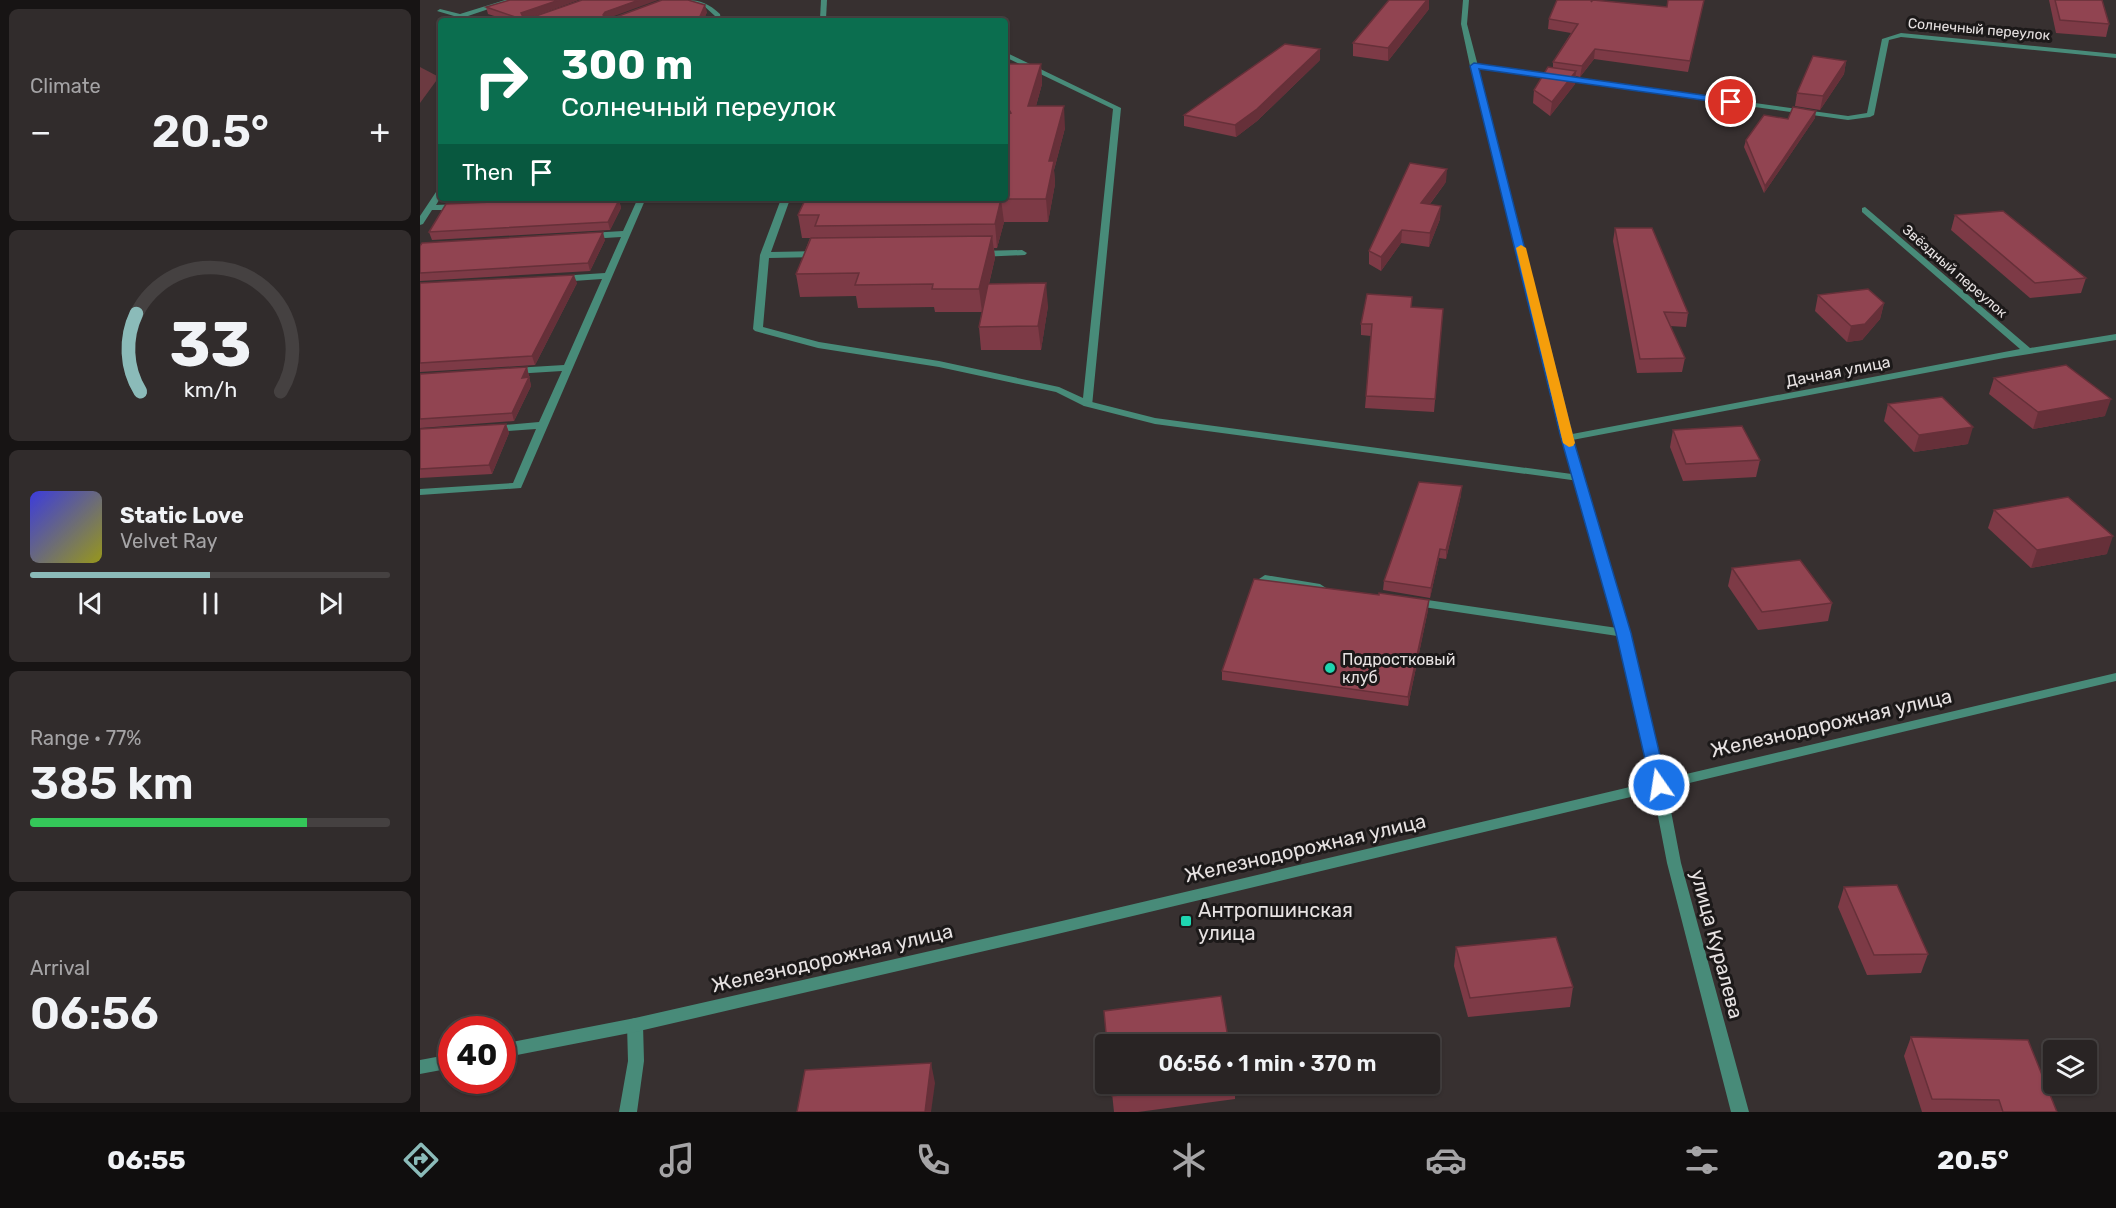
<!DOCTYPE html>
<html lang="en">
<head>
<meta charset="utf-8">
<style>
  :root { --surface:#292424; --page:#312c2c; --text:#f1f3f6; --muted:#a5a4a6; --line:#454141; --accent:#8bbbb9 }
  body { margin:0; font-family:Rubik,sans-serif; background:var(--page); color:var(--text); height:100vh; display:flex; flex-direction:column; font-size:22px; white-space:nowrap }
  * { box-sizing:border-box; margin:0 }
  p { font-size:20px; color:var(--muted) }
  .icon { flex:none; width:33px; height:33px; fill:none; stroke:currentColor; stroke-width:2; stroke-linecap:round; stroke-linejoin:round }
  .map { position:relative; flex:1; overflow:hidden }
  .side { display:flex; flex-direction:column; gap:9px; padding:9px; background:#171414; width:420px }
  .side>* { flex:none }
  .guide { position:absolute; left:18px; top:18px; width:570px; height:183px; border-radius:6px; box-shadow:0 2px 4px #0004,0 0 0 2px var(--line); background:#0b6e4f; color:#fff; overflow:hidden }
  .fabs { position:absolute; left:1623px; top:1040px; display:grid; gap:12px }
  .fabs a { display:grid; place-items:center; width:54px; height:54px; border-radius:6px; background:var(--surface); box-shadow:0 2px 4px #0004,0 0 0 2px var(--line); font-size:30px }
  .speed { position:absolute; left:18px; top:1016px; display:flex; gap:12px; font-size:30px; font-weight:700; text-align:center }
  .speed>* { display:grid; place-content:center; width:78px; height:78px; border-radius:50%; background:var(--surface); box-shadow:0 2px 4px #0004,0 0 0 2px var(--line); line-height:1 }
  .speed .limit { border:9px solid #d22; background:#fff; color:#111 }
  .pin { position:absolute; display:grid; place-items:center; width:51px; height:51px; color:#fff; margin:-26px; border:3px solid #fff; border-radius:50%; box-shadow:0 2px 6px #0007 }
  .me { position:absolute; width:66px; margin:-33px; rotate:347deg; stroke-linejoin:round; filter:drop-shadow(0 0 4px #0008) }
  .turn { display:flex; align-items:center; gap:21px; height:126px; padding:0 24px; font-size:27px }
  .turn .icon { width:78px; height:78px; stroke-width:2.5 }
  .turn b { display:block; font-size:42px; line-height:51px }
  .then { display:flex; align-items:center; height:57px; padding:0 24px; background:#0003; gap:12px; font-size:22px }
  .big { font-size:45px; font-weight:600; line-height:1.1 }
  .side .widget { flex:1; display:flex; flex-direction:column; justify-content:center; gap:9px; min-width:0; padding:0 21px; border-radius:9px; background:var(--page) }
  .side .dial { align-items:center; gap:0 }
  .dial svg { height:156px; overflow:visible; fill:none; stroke:var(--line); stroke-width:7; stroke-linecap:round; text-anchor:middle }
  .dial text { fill:var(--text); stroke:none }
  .song { display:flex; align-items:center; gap:18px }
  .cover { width:72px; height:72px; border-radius:9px; background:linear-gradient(135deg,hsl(240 70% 55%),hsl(60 70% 35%)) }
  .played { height:6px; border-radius:3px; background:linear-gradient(90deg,var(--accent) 50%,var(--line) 50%) }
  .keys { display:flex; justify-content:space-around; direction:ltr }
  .heat { display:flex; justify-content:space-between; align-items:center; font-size:33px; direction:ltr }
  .charge { height:9px; border-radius:4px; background:linear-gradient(90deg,#34c759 77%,var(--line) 0) }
  .trip { position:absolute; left:675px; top:1034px; width:345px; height:60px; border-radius:6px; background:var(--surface); box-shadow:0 2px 4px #0004,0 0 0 2px var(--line); font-weight:600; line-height:60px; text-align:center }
  .tabs { display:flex; height:96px; justify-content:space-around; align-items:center; background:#100e0e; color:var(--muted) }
  .tabs .icon { width:42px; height:42px }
  .tabs .on { color:var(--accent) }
  .tabs b { font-size:27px; color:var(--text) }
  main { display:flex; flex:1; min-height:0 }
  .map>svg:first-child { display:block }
  .green { fill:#6c3a41 }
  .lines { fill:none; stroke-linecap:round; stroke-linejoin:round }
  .service { fill:#488b79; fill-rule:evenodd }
  .minor { fill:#488b79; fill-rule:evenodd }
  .tertiary { fill:#488b79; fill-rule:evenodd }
  .wall { fill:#7d3a46 }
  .shaded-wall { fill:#663039 }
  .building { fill:#914451; stroke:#663039; stroke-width:1.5 }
  .route { fill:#1a73e8; stroke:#114b97; stroke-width:1.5 }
  .slow { fill:#f59e0b }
  .poi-dot { fill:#1ed5b0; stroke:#1c1919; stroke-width:2 }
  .labels { text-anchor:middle; stroke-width:6; stroke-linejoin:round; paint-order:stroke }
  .far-street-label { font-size:14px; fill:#e7e2e2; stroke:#1c1919 }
  .street-label { font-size:16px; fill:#e7e2e2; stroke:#1c1919 }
  .poi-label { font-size:16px; fill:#e7e2e2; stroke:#1c1919; text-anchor:start }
  .near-street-label { font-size:20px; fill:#e7e2e2; stroke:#1c1919 }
  .near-poi-label { font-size:20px; fill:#e7e2e2; stroke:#1c1919; text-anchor:start }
</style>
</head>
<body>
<main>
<section class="side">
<div class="widget"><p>Climate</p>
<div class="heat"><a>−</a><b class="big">20.5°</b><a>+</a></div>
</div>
<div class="widget dial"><svg viewBox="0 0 100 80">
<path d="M14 69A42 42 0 1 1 86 69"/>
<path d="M14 69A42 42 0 0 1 12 29" stroke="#8bbbb9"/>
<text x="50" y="56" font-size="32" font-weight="700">33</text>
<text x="50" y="72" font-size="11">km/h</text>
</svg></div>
<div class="widget">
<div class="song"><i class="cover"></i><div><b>Static Love</b><p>Velvet Ray</p></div></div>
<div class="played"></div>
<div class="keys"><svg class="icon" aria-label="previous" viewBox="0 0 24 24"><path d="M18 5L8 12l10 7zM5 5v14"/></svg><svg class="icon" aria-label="pause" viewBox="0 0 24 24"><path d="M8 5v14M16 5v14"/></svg><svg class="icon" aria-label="next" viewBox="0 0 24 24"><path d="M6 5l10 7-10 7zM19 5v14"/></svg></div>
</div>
<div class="widget"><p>Range · 77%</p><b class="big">385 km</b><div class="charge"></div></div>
<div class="widget"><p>Arrival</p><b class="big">06:56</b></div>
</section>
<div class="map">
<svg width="1696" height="1112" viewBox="0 0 1696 1112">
  <rect width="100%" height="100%" fill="#373030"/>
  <!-- green -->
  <polygon class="green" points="0,67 19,77 0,103"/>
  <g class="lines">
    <!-- service -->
    <g class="service">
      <polygon points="85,0 95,0 48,16 62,21 51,21 17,11 20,9 40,14"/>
      <path d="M266 0C281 0 289 4 300 14L301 21H295V16L284 6Z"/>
      <polygon points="401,0 407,0 406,19 403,21 400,19"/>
      <polygon points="585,52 701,108 672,406 664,406 636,392 519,367 398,348 335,331 333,329 340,255 361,199 404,198 403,201 400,202 369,202 351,252 400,251 405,254 400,257 349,258 343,327 399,342 519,361 639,387 663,398 693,109 585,57"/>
      <polygon points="21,188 21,197 16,205 38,204 42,207 38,210 12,210 3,224 0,225 0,216 18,189"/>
      <polygon points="178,198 217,198 213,201 181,203 177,200"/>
      <polygon points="218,198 226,198 101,488 0,495 0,489 93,483 116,429 73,432 68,429 73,426 119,422 142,371 94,374 89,371 94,368 144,365 182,279 139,282 134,279 139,276 185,273 201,237 169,239 165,236 169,233 203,231"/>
      <polygon points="602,250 607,253 605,255 559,257 554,254 559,251"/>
      <polygon points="845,575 900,584 906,588 900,592 841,582 839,579"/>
      <polygon points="994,598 1204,629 1210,633 1204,637 990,605 988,602"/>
    </g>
    <!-- minor -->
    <g class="minor">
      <polygon points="1481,33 1696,54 1696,58 1481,37 1469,40 1454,115 1450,117 1428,120 1054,68 1050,66 1054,64 1428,116 1447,113 1462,39"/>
      <polygon points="1445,207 1610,348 1696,334 1696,340 1584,358 1147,441 1143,440 1142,438 1143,436 1147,435 1600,349 1442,212 1442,208"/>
      <polygon points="668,401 735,418 1159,475 1165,478 1159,481 735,424 664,406 663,404"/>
      <polygon points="1239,780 1244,781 1246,785 1261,863 1329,1112 1311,1112 1247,863 1232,785 1234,781"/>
      <polygon points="215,1018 221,1020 223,1025 224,1061 217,1112 199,1112 208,1061 207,1025 209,1020"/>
    </g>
    <!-- tertiary -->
    <g class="tertiary">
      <polygon points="1043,0 1049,0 1047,24 1058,66 1152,438 1210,633 1245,779 1696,673 1696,681 629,936 215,1032 82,1058 82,1044 215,1018 629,924 1231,782 1198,633 1142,438 1050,66 1041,24"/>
      <polygon points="32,1054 32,1068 0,1074 0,1060"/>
    </g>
  </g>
  <!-- wall -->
  <g class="wall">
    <polygon points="90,0 158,0 112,17 192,17 287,12 283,21 90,21 68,14 66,7"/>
    <polygon points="1137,0 1175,0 1247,7 1248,0 1284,0 1268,72 1174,59 1160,77 1156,76 1155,84 1130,116 1113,103 1114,90 1133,68 1133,62 1151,33 1128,29 1129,19"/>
    <polygon points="1629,0 1682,0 1689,24 1686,37 1636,33"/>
    <polygon points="1009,9 968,61 933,56 933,43"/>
    <polygon points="900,60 837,121 816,137 764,126 764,115"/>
    <polygon points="1426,61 1424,74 1400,110 1375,106 1377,93"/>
    <polygon points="585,64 621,64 622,84 616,106 645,128 634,170 635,184 628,222 584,222 577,248 574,248 575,258 569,284 628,306 621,350 561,350 559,327 562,312 515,312 514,307 438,308 436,296 380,297 376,274 390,238 382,238 378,215 585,198"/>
    <polygon points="1395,118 1344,193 1324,147 1326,140 1368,119"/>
    <polygon points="1026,182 1010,204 1020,219 1009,247 981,243 961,271 949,264 949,251"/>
    <polygon points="33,198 140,198 34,202"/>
    <polygon points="197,200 199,200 201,208 190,230 12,240 9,232"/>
    <polygon points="1535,215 1666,278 1661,293 1610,298 1531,230"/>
    <polygon points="1195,228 1268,313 1266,327 1250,326 1265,358 1262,372 1217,373 1193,241"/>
    <polygon points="185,240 170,271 0,281 0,246"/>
    <polygon points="0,283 157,283 115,365 0,372"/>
    <polygon points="1398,295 1464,303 1460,319 1442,340 1427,342 1395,311"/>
    <polygon points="991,307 1023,309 1014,412 945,408 951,336 941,335 941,324"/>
    <polygon points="107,367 111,386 94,421 0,428 0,374"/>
    <polygon points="1574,378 1685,416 1613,429 1569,394"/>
    <polygon points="1468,404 1548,444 1494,452 1464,421"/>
    <polygon points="86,424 89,433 72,474 0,478 0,429"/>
    <polygon points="1253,430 1340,460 1336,477 1263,481 1250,447"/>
    <polygon points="1041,495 1026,559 1019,558 1010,598 963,590 964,581"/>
    <polygon points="1574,510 1687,554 1611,568 1568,528"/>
    <polygon points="1312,568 1412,603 1408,621 1338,630 1308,586"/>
    <polygon points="1008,610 988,706 802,680 802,671"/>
    <polygon points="1424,887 1508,954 1501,973 1447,975 1418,907"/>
    <polygon points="1036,947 1153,987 1150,1007 1048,1017 1034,966"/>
    <polygon points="1491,1037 1637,1112 1502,1112 1484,1056"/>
    <polygon points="691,1083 815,1083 815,1099 718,1112 694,1112"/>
  </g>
  <!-- shaded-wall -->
  <g class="shaded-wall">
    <polygon points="139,0 158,0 103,20 101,13"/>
    <polygon points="219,0 238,0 186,19 183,15 185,12"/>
    <polygon points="1007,0 1009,0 1009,9 968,61 968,48"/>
    <polygon points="285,5 287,12 283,21 278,21"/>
    <polygon points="900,49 900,60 837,121 816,137 815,125"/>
    <polygon points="1175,49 1174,59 1160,77 1162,66"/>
    <polygon points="1426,61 1424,74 1400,110 1403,96"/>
    <polygon points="621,64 622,84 610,127 608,106"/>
    <polygon points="1156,71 1155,84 1130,116 1132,102"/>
    <polygon points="644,106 645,128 634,170 635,184 628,222 626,199 629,161"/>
    <polygon points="588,108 590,130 585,131 585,109"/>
    <polygon points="1396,111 1395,118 1344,193 1345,186"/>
    <polygon points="1027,169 1026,182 1000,217 1001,203"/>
    <polygon points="195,198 197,198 198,202 199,200 201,208 190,230 188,222"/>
    <polygon points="581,199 584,222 577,248 575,224"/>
    <polygon points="1021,206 1020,219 1009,247 1010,233"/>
    <polygon points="982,230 981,243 961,271 961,257"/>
    <polygon points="183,232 185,240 170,271 168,263"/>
    <polygon points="572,236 575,258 562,312 559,289"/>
    <polygon points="154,275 157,283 115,365 112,356"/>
    <polygon points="626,283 628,306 621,350 618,326"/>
    <polygon points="1464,303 1460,319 1442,340 1427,342 1431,326"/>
    <polygon points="107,367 111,386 94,421 92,413 102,378"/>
    <polygon points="1691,399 1685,416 1613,429 1618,412"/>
    <polygon points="86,424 89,433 72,474 69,465"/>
    <polygon points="1553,427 1548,444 1494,452 1499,435"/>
    <polygon points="1042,486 1041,495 1026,559 1026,550"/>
    <polygon points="1693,536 1687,554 1611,568 1617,550"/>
    <polygon points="1020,549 1019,558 1010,598 1011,588"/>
    <polygon points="1009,600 1008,610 988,706 988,697"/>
    <polygon points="511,1063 515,1083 511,1112 505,1112"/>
  </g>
  <!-- building -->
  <g class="building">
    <polygon points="90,0 139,0 101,13 103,17 113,17 162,0 219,0 185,12 183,15 185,17 196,17 242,0 268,0 285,5 278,21 107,21 66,7"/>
    <polygon points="969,0 1007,0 968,48 933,43"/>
    <polygon points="1137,0 1172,0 1171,2 1173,0 1247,7 1248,0 1284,0 1270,61 1175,49 1162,66 1133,62 1158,24 1129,19"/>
    <polygon points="1635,0 1682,0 1689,24 1640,20"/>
    <polygon points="463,20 513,20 462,21"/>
    <polygon points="865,44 900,49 837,109 815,125 764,115"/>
    <polygon points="1393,56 1426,61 1403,96 1377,93"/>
    <polygon points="585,64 621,64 608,106 644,106 629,161 634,161 626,199 581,199 575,224 395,226 399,215 378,215 386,198 585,198 585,115 591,113 588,108 585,109"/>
    <polygon points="1128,67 1156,71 1132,102 1114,90"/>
    <polygon points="1373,107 1396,111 1345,186 1326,140 1344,115 1368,119"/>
    <polygon points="990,163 1027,169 1001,203 1021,206 1010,233 982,230 961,257 949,251"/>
    <polygon points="160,198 195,198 194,200 199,200 188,222 9,232 26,204"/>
    <polygon points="1583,211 1666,278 1615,283 1535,215"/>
    <polygon points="1195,228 1232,228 1268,313 1244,312 1265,358 1220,359"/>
    <polygon points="183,232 168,263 0,273 0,246 2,243"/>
    <polygon points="572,236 559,289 512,289 513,284 435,285 439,273 376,274 391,238"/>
    <polygon points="154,275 112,356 0,363 0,283"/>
    <polygon points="626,283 618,326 559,327 568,284"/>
    <polygon points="1448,289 1464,303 1445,324 1431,326 1398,295"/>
    <polygon points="947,294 992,297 991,307 1023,309 1015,399 946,396 952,324 941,324"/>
    <polygon points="1646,365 1691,399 1618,412 1574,378"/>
    <polygon points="107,367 102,378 109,377 92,413 0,419 0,374"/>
    <polygon points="1522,397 1553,427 1499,435 1468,404"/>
    <polygon points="86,424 69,465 0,469 0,429"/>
    <polygon points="1322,426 1340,460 1266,464 1253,430"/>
    <polygon points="999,482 1042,486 1026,550 1020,549 1011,588 964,581"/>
    <polygon points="1648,497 1693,536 1617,550 1574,510"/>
    <polygon points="1380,560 1412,603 1342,612 1312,568"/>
    <polygon points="834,579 959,595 959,593 1009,600 988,697 802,671"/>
    <polygon points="1477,885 1508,954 1454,955 1424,887"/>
    <polygon points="1136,937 1153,987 1050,998 1036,947"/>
    <polygon points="801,996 809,1044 687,1044 684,1011"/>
    <polygon points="1491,1037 1608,1040 1637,1112 1583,1112 1579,1100 1512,1099"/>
    <polygon points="511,1063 505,1112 377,1112 385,1070"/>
    <polygon points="691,1083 791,1083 692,1096"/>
  </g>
  <!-- route -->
  <polygon class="route" points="1054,63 1311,99 1316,102 1311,104 1059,69 1153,438 1211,633 1247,785 1245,789 1233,789 1231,785 1196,633 1141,438 1050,66"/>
  <!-- slow -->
  <polygon class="slow" points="1101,245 1106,248 1155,443 1153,446 1149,447 1143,443 1096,248"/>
  <!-- markers -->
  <g class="poi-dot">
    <circle cx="910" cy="668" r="6"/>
    <rect x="760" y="915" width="12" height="12" rx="3"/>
  </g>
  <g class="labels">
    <!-- far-street labels -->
    <g class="far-street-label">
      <text transform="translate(1559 29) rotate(5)" y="5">Солнечный переулок</text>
      <text transform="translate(1535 271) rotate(41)" y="5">Звёздный переулок</text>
    </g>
    <!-- street labels -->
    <g class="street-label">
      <text transform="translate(1418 371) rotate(-11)" y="6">Дачная улица</text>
    </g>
    <!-- poi labels -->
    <g class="poi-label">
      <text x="922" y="665">Подростковый<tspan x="922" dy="18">клуб</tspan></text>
    </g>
    <!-- near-street labels -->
    <g class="near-street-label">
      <text transform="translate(1411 723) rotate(-13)" y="7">Железнодорожная улица</text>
      <text transform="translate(885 848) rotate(-13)" y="7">Железнодорожная улица</text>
      <text transform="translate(1297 944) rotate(75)" y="7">улица Куралева</text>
      <text transform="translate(412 958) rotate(-13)" y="7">Железнодорожная улица</text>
    </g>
    <!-- near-poi labels -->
    <g class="near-poi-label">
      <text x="778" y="917">Антропшинская<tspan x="778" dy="23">улица</tspan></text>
    </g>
  </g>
</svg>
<div class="fabs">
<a><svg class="icon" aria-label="layers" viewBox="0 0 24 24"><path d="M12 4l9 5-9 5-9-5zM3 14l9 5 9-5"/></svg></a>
</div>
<div class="speed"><div class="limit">40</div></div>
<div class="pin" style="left:1311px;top:102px;background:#d93025"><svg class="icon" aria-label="arrive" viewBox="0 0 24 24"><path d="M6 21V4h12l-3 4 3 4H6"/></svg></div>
<svg class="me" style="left:1239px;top:785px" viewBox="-20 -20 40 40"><circle r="17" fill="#1a73e8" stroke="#fff" stroke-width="3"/><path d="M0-11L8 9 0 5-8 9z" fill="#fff"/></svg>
<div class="trip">06:56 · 1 min · 370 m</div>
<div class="guide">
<div class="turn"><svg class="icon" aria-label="right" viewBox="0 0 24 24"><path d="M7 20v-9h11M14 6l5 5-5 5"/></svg><div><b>300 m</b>Солнечный переулок</div></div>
<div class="then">Then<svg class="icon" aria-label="arrive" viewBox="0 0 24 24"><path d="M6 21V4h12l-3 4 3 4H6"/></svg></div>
</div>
</div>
</main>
<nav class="tabs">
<b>06:55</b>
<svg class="icon on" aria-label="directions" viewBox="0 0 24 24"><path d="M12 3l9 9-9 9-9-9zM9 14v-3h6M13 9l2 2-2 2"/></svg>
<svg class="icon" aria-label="music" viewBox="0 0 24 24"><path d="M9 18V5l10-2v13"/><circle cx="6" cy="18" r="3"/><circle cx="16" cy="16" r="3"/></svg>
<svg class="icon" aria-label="phone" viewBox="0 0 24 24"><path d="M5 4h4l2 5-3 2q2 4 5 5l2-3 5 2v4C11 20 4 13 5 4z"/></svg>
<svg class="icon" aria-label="climate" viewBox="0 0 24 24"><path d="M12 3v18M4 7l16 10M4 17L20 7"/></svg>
<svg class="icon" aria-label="car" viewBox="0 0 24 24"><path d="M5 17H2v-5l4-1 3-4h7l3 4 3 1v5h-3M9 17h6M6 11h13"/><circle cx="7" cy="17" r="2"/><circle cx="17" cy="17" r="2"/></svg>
<svg class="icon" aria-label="filters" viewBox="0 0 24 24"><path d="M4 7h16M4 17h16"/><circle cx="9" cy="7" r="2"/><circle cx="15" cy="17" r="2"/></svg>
<b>20.5°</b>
</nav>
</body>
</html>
